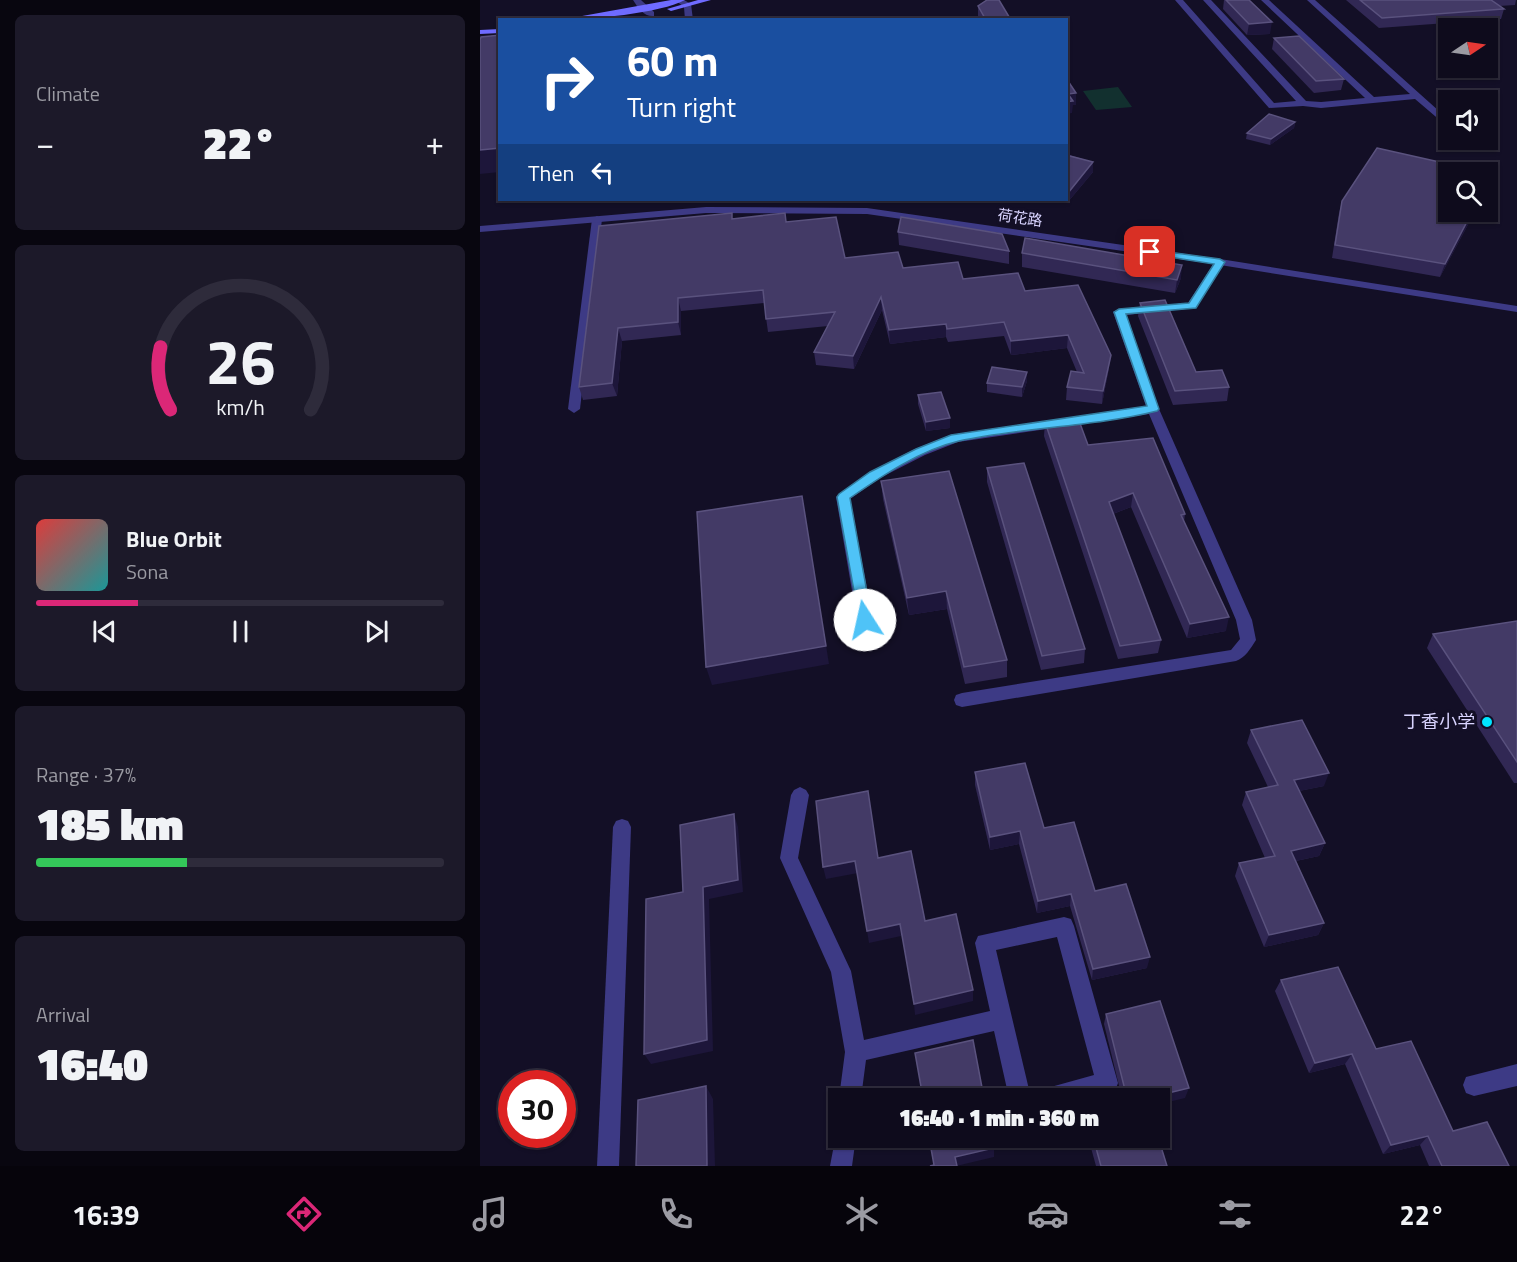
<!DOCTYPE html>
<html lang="en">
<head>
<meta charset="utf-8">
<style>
  :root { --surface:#0e0b1c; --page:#1c1929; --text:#f1f3f6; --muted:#9b9ba3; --line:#2e2b3b; --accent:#db2777 }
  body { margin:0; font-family:"Titillium Web","Noto Sans SC",sans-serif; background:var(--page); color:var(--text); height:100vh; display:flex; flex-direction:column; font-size:22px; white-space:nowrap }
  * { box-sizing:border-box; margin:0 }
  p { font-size:20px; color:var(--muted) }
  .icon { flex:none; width:33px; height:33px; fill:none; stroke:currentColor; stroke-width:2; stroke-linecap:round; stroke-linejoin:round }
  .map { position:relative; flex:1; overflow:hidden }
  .details { display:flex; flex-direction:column; gap:15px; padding:15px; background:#08060f; width:480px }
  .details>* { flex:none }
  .hud { position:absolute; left:18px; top:18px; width:570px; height:183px; border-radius:0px; box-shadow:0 2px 4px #0004,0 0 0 2px var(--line); background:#1a4fa0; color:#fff; overflow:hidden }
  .needle { width:39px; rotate:77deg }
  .fabs { position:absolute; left:958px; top:18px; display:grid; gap:12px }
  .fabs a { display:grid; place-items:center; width:60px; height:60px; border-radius:0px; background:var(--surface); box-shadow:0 2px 4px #0004,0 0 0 2px var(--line); font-size:30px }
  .speed { position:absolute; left:18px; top:1070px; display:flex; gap:12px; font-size:30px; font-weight:700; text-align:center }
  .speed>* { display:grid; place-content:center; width:78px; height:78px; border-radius:50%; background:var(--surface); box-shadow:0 2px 4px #0004,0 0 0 2px var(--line); line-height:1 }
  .speed .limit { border:9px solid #d22; background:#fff; color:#111 }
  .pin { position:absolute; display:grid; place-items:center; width:51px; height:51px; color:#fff; margin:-26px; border-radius:12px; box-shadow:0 3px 9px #0006 }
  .me { position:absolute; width:66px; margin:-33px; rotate:350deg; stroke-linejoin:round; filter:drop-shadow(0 0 4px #0008) }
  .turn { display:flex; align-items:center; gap:21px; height:126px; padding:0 30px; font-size:27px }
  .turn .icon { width:78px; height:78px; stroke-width:2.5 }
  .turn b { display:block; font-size:42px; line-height:51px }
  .then { display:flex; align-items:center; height:57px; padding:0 30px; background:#0003; gap:12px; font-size:22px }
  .big { font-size:45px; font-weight:800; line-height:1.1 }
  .details .tile { flex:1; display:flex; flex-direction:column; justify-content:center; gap:9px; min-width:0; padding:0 21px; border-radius:9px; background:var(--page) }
  .details .dial { align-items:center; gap:0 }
  .dial svg { height:156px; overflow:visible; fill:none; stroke:var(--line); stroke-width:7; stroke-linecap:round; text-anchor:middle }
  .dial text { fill:var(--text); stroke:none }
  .song { display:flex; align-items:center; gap:18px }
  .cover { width:72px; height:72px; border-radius:9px; background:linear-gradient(135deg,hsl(0 70% 55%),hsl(180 70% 35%)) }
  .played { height:6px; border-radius:3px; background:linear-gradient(90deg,var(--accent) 25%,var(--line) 25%) }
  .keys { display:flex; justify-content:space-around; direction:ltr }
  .heat { display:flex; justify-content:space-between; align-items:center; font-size:33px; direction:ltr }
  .charge { height:9px; border-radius:4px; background:linear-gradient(90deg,#34c759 37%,var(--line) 0) }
  .trip { position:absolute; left:348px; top:1088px; width:342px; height:60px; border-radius:0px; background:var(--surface); box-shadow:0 2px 4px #0004,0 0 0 2px var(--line); font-weight:800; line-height:60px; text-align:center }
  .menu { display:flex; height:96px; justify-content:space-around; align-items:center; background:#06040b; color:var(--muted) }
  .menu .icon { width:42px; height:42px }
  .menu .selected { color:var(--accent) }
  .menu b { font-size:27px; color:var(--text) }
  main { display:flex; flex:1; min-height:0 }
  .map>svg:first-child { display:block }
  .green { fill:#12302f }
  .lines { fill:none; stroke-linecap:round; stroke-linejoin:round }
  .minor { fill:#3d3a85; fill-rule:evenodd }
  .tertiary { fill:#3d3a85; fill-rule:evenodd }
  .secondary { fill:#6f6bff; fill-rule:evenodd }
  .wall { fill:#312854 }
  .shaded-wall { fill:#1d163a }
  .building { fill:#433a66; stroke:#5a527e; stroke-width:1.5 }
  .route { fill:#4fc3f7; stroke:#337fa1; stroke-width:1.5 }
  .poi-dot { fill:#00e5ff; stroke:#130f26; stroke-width:2 }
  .labels { text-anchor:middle; stroke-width:6; stroke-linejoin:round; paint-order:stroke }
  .far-street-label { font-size:15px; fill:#d9d4ff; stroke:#130f26 }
  .poi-label { font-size:18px; fill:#d9d4ff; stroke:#130f26; text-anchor:end }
</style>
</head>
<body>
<main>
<section class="details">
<div class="tile"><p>Climate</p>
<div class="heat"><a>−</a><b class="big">22°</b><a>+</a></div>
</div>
<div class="tile dial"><svg viewBox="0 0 100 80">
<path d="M14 69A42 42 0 1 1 86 69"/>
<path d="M14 69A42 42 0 0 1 9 37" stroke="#db2777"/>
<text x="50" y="56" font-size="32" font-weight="700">26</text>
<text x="50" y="72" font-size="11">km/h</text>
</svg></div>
<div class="tile">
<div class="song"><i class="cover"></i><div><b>Blue Orbit</b><p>Sona</p></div></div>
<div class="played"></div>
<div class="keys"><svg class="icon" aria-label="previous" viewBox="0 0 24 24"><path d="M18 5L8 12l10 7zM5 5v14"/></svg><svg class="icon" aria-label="pause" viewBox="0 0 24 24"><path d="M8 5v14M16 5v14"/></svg><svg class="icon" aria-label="next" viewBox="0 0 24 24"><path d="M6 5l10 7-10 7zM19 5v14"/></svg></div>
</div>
<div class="tile"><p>Range · 37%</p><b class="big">185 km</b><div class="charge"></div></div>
<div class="tile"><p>Arrival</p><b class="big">16:40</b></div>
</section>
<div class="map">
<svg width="1037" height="1166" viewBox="0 0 1037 1166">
  <rect width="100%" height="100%" fill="#130f26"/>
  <!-- green -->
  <polygon class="green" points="638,87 652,107 616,110 603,91"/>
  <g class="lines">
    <!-- minor -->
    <g class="minor">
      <path d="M153 0H161L174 12V16C164 17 158 8 153 0Z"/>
      <polygon points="695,0 703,0 794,103 816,101 723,0 731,0 826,101 841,102 885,98 781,0 789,0 894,97 930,94 827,0 835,0 969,120 969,128 935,99 841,108 823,106 789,108"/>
      <polygon points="985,140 998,140 1020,147 1015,150"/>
      <polygon points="117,216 122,219 100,409 94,413 88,409 112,219"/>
      <path d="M740 259 745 262 716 308 646 315 679 409 772 620 776 640C771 648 765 658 756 661L482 707 476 705 474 700 476 695 482 693 751 650 760 639 756 620 669 414 478 442 445 455 400 478 370 499 393 620 390 624H380L377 620 356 497 390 472 435 449 470 435 666 406 633 312 639 309 708 303 736 260Z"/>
      <polygon points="320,787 326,790 329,795 318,858 371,971 384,1040 510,1011 495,943 498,936 584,917 591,919 594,926 638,1083 635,1091 610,1098 557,1098 560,1090 614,1075 577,937 516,950 551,1098 529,1098 514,1031 386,1060 381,1098 359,1098 365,1052 351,972 300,858 311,795 314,790"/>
      <polygon points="142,819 148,821 151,827 139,1166 117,1166 133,827 136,821"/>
      <polygon points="1037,1064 1037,1086 994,1096 986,1093 983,1085 986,1077"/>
      <polygon points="357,1129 358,1137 376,1137 372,1166 350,1166"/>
    </g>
    <!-- tertiary -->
    <g class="tertiary">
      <polygon points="195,0 204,0 211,4 213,20 205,20 204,7"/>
      <polygon points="226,207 387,208 740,259 1037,306 1037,312 740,265 387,214 226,213 0,232 0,226"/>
    </g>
    <!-- secondary -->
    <g class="secondary">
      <path d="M191 0H205C182 13 107 20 80 20Z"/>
      <polygon points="218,0 231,0 191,11 187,9"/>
      <polygon points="20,29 20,33 0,34 0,30"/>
    </g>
  </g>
  <!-- wall -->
  <g class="wall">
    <polygon points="744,0 769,0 790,34 767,35 743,9"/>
    <polygon points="866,0 1036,0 1035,5 1019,6 1024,9 1021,19 899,28"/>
    <polygon points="498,6 531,20 500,20 498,16"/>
    <polygon points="794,38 864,79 861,90 834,93 792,49"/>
    <polygon points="815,122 814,128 790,145 766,139 767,133"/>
    <polygon points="586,154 613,162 613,172 587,203 566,200 586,200"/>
    <polygon points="862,201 969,212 993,212 991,219 960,277 852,258 859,213"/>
    <polygon points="253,218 306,222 365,258 545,291 629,368 622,404 586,400 587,387 597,372 587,348 531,355 524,336 468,342 466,337 410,344 402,310 374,369 336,365 334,352 348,326 288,332 284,303 201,311 201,335 142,341 137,396 103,400 99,387 119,226"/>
    <polygon points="418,232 529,251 529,264 419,245"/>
    <polygon points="542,253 701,278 695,293 542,267"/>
    <polygon points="660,303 716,372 749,387 747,401 693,405 658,316"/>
    <polygon points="547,372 547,381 542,397 507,392 507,383"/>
    <polygon points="438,395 470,418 470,428 446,431 438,404"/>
    <polygon points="565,422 608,445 705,514 704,522 746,631 707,638 651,507 633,514 681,640 678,653 638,659 564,436"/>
    <polygon points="507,468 605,649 604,663 561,670 507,482"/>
    <polygon points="401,481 527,660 527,677 485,684 467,609 429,615 403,499"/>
    <polygon points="1037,621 1037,783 1034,783 947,648 953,634"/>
    <polygon points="771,730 844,786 819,791 845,843 839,856 816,861 844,923 838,935 784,947 755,876 759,863 785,858 762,805 766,792 788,787 767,743"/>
    <polygon points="495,772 564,828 615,891 667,968 612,980 590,906 557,913 539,844 510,850 495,785"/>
    <polygon points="801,980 896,1049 973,1131 1029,1166 949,1166 940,1145 903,1154 865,1064 829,1073 795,991"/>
    <polygon points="626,1014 705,1098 642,1098 624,1024"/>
    <polygon points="608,1137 678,1137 687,1166 616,1166"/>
  </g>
  <!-- shaded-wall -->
  <g class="shaded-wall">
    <polygon points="792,22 790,34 767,35 769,24"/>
    <polygon points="596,93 596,105 593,105 592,113 586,114 586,102 588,94"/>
    <polygon points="815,122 814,128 790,145 791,139"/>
    <polygon points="20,148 20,172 0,174 0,150"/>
    <polygon points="613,162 613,172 587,203 588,193"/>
    <polygon points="992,212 993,212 991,219 960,277 965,264"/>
    <polygon points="702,265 701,278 695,293 697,280"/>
    <polygon points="401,297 402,310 374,369 373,356"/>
    <polygon points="198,298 201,311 201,335 198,322"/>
    <polygon points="466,324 466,337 410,344 409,330"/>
    <polygon points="138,328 142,341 137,396 132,383"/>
    <polygon points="588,335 587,348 531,355 531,341"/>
    <polygon points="631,355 629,368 622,404 623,391"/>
    <polygon points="547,372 547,381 542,397 542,387"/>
    <polygon points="470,418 470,428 446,431 446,422"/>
    <polygon points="653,493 651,507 627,516 629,502"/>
    <polygon points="325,514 349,664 232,685 226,667"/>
    <polygon points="466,591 467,609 429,615 427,598"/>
    <polygon points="749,617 746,631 707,638 710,624"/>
    <polygon points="849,773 844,786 809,793 814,780"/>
    <polygon points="254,814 258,827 263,892 229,899 233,1051 171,1064 164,1054 223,887"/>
    <polygon points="540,831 539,844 510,850 510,837"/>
    <polygon points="845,843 839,856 806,863 811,851"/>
    <polygon points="375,861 378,873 346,879 343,867"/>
    <polygon points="591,894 590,906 557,913 558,901"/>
    <polygon points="844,923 838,935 784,947 789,935"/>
    <polygon points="420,924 421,936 389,943 387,931"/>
    <polygon points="670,957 667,968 612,980 613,969"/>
    <polygon points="493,990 493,1001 435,1015 434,1004"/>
    <polygon points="872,1054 865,1064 829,1073 835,1063"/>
    <polygon points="226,1086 233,1099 235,1166 227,1166"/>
    <polygon points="709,1088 705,1098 680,1104 680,1098 668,1098"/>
    <polygon points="948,1136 940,1145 903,1154 911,1145"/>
    <polygon points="514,1148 514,1157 476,1166 475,1157"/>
  </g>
  <!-- building -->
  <g class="building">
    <polygon points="507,0 519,0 531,20 506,20 498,6"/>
    <polygon points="746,0 769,0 792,22 769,24"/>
    <polygon points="880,0 1011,0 1024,9 902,18"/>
    <polygon points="20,35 20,148 0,150 0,40 1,37"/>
    <polygon points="819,36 864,79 836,81 794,38"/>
    <polygon points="586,78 596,93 588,94 593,101 586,102"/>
    <polygon points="789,114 815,122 791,139 767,133"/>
    <polygon points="897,148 1004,172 969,172 969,212 992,212 965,264 855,245 862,201"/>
    <polygon points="586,155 613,162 588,193 586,192"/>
    <polygon points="252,213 252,219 305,213 306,222 356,217 365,258 418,252 423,268 478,262 483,279 538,273 545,291 598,285 631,355 623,391 587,387 591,371 604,373 588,335 531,341 524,322 467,329 466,324 409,330 401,297 373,356 334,352 355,312 286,319 283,290 198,298 198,322 138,328 132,383 99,387 119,226"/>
    <polygon points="421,217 522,234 529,251 418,232"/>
    <polygon points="545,238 702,265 697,280 542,253"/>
    <polygon points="685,300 716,372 742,370 749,387 695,391 660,303"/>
    <polygon points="512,367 547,372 542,387 507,383"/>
    <polygon points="461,392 470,418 446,422 438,395"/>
    <polygon points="598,418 608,445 673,438 705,514 701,515 749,617 710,624 653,493 629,502 681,640 640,646 565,422"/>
    <polygon points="544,463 605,649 562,656 507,468"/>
    <polygon points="469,471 527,660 484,667 466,591 427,598 401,481"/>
    <polygon points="322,496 346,646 226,667 217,512"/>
    <polygon points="1037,621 1037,762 953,634"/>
    <polygon points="822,720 849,773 814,780 845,843 811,851 844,923 789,935 759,863 795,856 766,792 798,785 771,730"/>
    <polygon points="545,763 564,828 594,822 615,891 646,884 670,957 613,969 591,894 558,901 540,831 510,837 495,772"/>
    <polygon points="388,791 398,858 431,851 445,921 476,914 493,990 434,1004 420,924 387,931 375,861 343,867 336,801"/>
    <polygon points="254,814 258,880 223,887 227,1040 164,1054 166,899 203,892 200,825"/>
    <polygon points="858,967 896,1049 931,1041 973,1131 1007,1122 1029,1166 962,1166 948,1136 911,1145 872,1054 835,1063 801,980"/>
    <polygon points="680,1001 709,1088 668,1098 647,1098 626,1014"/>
    <polygon points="493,1040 504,1098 443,1098 435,1053"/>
    <polygon points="226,1086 227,1166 156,1166 158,1100"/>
    <polygon points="449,1137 512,1137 514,1148 475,1157 477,1166 450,1166 454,1165"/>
    <polygon points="613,1137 678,1137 687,1166 621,1166"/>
  </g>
  <!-- route -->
  <path class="route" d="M666 249 740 259 745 262 716 308 646 314 679 409 677 411C613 427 544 427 479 441 440 450 402 476 370 498L392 620 390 624H380L357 497 359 494 390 472 436 449 471 435 667 406 634 312 639 309 709 303 734 264 670 254H666Z"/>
  <!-- markers -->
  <circle class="poi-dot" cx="1007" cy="722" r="6"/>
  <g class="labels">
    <!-- far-street labels -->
    <g class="far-street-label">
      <text transform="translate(540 218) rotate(8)" y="5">荷花路</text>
    </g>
    <!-- poi labels -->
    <g class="poi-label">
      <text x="995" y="728">丁香小学</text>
    </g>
  </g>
</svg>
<div class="fabs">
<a><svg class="needle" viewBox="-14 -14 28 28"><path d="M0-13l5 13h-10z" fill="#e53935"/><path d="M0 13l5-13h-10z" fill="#9b9ba3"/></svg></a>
<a><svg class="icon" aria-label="sound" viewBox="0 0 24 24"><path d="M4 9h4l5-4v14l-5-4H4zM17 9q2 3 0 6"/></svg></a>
<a><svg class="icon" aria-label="search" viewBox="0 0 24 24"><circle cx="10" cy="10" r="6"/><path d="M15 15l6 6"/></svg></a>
</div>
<div class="speed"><div class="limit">30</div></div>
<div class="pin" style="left:670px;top:252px;background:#d93025"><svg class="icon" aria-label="arrive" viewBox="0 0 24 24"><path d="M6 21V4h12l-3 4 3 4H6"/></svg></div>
<svg class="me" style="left:385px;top:620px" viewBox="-20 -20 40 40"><circle r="19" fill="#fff"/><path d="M0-13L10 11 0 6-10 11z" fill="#4fc3f7"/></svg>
<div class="trip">16:40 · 1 min · 360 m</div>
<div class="hud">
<div class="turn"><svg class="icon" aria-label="right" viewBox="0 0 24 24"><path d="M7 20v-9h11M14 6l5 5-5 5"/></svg><div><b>60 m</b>Turn right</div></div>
<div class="then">Then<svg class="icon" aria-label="left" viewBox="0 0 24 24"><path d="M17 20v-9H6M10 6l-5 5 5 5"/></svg></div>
</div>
</div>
</main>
<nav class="menu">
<b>16:39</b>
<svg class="icon selected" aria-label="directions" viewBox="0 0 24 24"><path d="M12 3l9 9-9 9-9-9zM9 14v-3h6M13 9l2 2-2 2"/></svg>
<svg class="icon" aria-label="music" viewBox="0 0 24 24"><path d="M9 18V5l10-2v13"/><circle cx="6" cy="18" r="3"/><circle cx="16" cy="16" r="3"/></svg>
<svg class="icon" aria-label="phone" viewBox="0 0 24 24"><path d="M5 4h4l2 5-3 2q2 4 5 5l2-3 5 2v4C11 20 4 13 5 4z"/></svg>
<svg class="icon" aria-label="climate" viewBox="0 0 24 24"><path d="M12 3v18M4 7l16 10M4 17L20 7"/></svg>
<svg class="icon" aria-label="car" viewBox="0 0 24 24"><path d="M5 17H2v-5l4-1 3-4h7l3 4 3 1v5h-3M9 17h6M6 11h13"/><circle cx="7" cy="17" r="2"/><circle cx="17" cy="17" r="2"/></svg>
<svg class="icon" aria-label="filters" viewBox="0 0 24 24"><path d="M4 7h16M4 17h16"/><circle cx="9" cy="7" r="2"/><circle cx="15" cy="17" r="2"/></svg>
<b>22°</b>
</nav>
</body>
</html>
